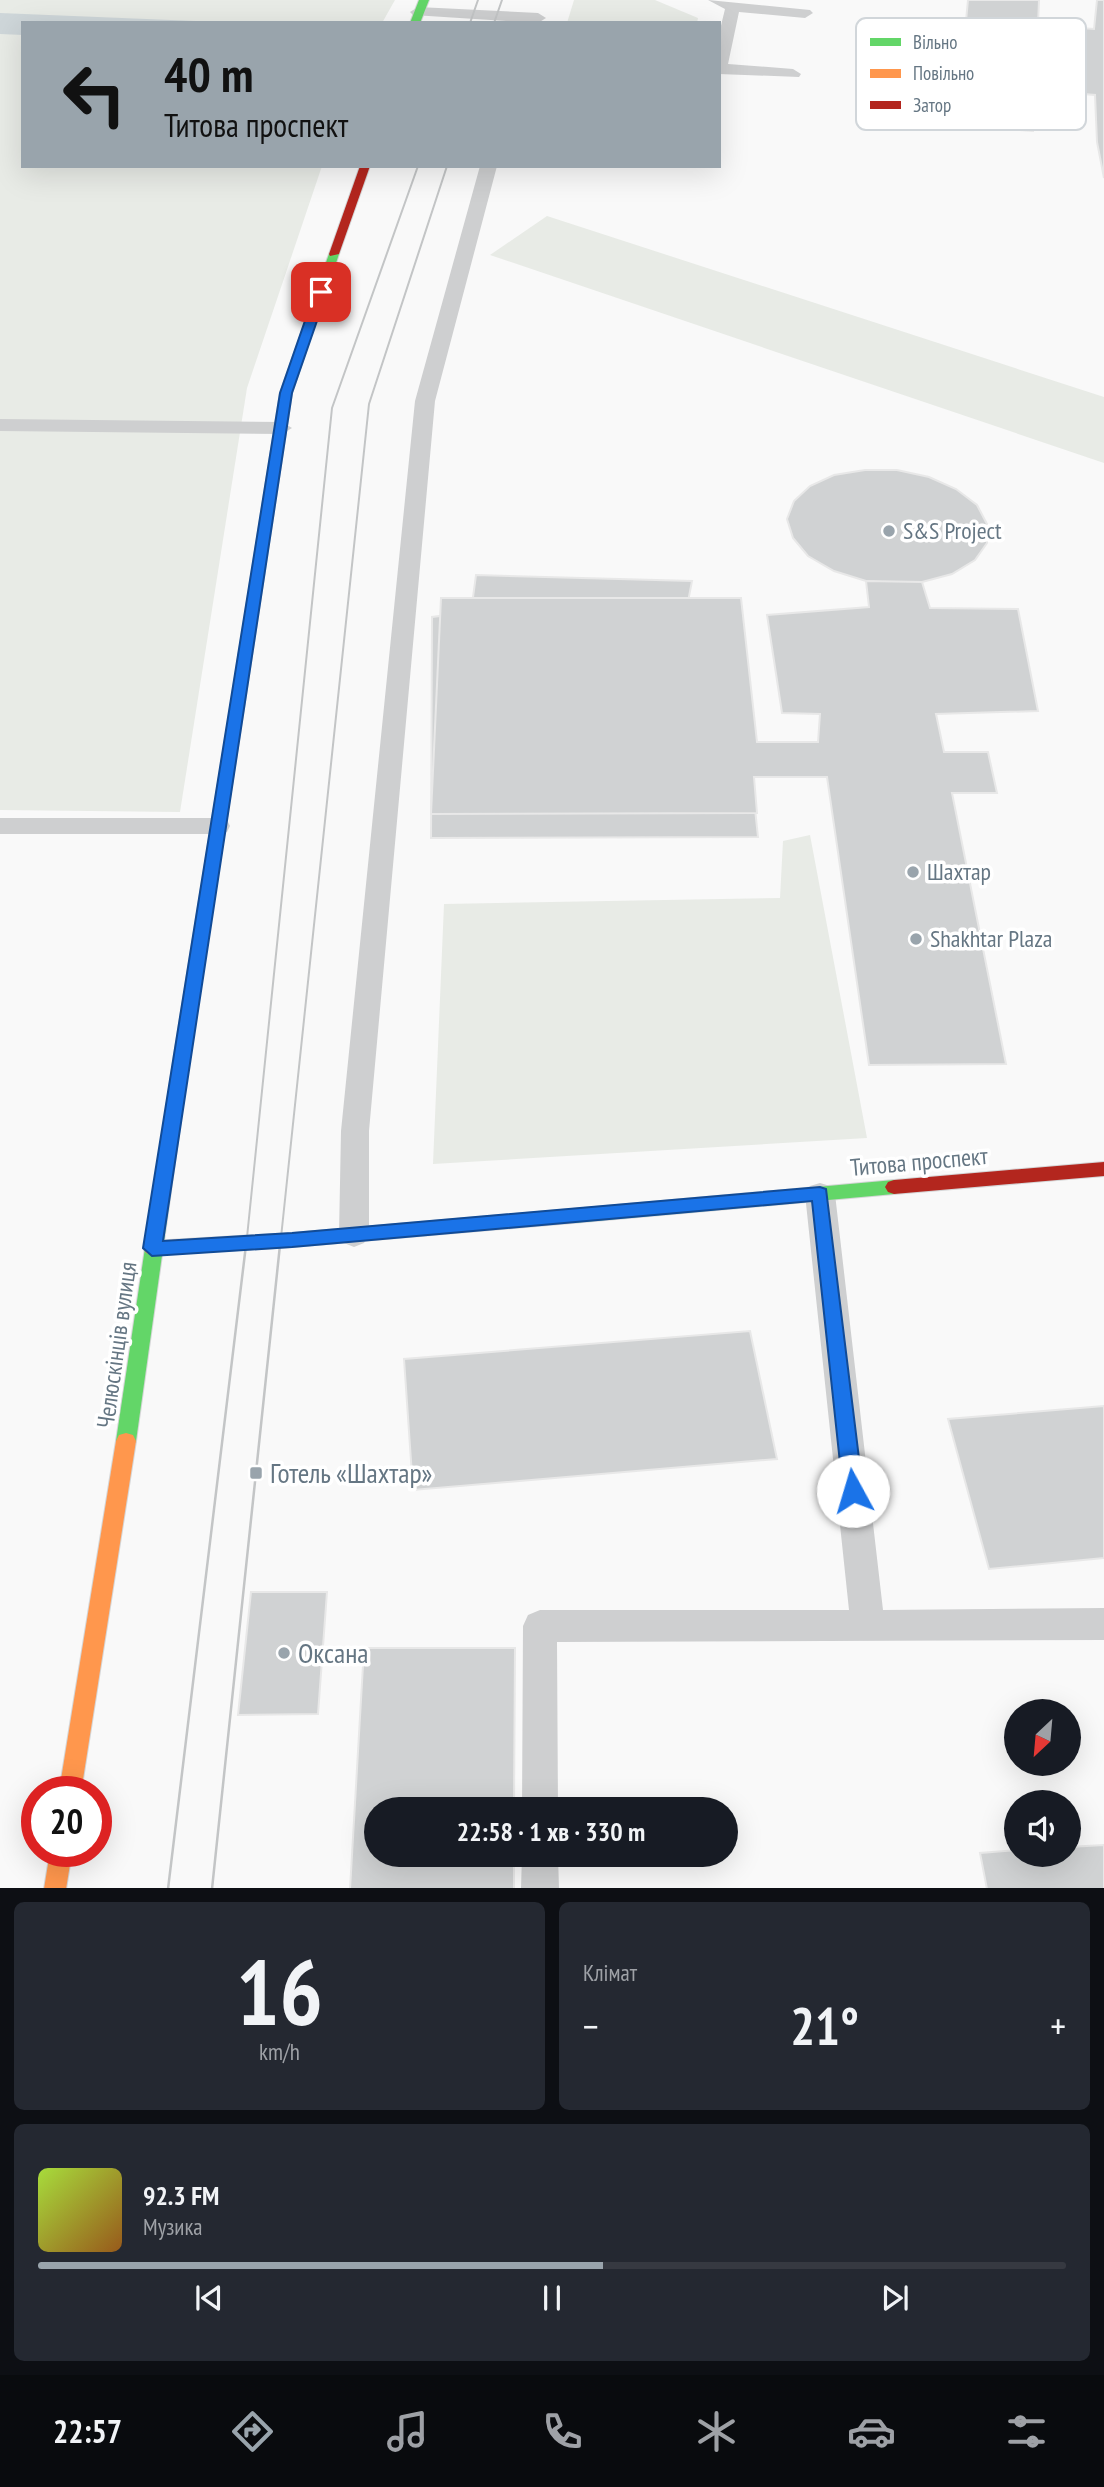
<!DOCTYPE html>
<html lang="uk">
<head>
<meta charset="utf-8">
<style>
  :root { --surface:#171b24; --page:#242831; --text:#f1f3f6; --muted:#9ea1a6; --line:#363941; --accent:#99a4ac }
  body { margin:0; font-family:"PT Sans Narrow",sans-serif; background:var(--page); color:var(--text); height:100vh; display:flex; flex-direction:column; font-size:26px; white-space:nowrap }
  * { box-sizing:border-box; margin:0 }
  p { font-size:23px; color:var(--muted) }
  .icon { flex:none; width:38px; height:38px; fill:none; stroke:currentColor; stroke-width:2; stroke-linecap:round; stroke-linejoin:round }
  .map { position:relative; height:1888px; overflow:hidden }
  .side { display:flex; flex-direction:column; gap:14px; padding:14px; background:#0d0f14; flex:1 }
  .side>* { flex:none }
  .guide { position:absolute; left:21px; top:21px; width:700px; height:147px; border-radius:0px; box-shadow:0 7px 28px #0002; background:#99a4ac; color:#111; overflow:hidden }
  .needle { width:46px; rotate:206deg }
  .controls { position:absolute; left:1004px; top:1699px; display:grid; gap:14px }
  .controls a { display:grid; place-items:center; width:77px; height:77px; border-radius:50%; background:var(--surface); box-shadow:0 7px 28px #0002; font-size:35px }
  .speed { position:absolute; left:21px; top:1776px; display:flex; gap:14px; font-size:35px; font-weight:700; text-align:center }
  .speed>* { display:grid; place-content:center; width:91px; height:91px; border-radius:50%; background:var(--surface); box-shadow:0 7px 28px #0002; line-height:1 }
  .speed .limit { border:10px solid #d22; background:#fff; color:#111 }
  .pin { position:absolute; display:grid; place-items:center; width:60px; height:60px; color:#fff; margin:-30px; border-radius:14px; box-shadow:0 4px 10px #0006 }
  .me { position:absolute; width:77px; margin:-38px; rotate:354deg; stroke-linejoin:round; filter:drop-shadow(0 0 5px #0008) }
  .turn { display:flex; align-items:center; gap:24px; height:147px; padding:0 28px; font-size:32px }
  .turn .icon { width:91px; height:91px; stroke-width:2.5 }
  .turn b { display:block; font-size:49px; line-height:60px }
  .big { font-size:52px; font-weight:800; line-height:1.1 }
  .side .widget { flex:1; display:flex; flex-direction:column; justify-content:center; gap:10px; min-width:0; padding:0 24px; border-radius:10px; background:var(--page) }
  .side .dial { align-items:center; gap:0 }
  .dial b { font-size:91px; line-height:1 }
  .song { display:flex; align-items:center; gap:21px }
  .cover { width:84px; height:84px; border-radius:10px; background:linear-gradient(135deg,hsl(80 70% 55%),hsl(30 70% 35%)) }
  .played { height:7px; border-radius:4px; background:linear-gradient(90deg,var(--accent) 55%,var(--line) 55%) }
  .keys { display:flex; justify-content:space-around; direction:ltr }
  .heat { display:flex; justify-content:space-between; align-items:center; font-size:38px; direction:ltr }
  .side .tiles { flex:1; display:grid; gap:14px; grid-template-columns:1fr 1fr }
  .widget:last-child { grid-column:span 2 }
  .trip { position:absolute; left:364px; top:1797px; width:374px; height:70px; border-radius:35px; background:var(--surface); box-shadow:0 7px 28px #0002; font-weight:800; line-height:70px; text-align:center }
  .tab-bar { display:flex; height:112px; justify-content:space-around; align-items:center; background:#090b0e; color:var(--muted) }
  .tab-bar .icon { width:49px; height:49px }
  .tab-bar .on { color:var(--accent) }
  .tab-bar b { font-size:32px; color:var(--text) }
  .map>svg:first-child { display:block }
  .green { fill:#e8ebe6 }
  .water { fill:#ced6d9 }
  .building { fill:#d0d2d3; stroke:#e8e8e8; stroke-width:2 }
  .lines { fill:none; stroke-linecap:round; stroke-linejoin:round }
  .fast-casing { stroke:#d5d6d7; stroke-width:2 }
  .slow-casing { stroke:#d5d6d7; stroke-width:2 }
  .jam-casing { stroke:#d5d6d7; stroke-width:2 }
  .lane { fill:#cecfd0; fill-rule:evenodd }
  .fast { fill:#63d668; fill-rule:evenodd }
  .slow { fill:#ff974d; fill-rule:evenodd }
  .jam { fill:#b3261e; fill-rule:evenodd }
  .tram-far1 { stroke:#c3c5c6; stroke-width:2 }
  .tram { stroke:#c3c5c6; stroke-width:2.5 }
  .route { fill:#1a73e8; stroke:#114b97; stroke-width:2 }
  .poi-dot { fill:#99a4ac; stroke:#fff; stroke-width:2.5 }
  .labels { text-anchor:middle; stroke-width:7; stroke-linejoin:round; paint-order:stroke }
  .poi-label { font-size:24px; fill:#657683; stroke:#fff; text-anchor:start }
  .street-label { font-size:24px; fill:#657683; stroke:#fff }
  .near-poi-label { font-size:28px; fill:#657683; stroke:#fff; text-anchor:start }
  .key { fill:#fff; stroke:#d1d6da; stroke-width:2 }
  .key-label { font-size:19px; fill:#657683 }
</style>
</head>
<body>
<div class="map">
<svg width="1104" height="1889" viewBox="0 0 1104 1889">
  <rect width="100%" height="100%" fill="#f9f9f9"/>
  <!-- green -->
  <g class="green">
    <polygon points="0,0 395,0 382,23 23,23 23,166 322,166 247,388 180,812 0,810"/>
    <polygon points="574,0 655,0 698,18 697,23 567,23"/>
    <polygon points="547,216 1104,397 1104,463 490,255"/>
    <polygon points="810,835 867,1138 433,1164 444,904 780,898 783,841"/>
  </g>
  <!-- water -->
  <polygon class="water" points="0,13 244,23 23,23 23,35 0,34"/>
  <!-- building -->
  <g class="building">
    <polygon points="968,0 1039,0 1038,25 1094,29 1097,0 1104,0 1104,178 1097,142 1095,95 1034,90 1033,131 956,125"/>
    <polygon points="865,470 897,470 929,477 956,489 977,505 987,524 987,543 975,560 952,574 922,582 895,583 866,581 834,571 808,556 793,538 787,519 794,501 810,486 834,475"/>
    <polygon points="476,575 692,581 686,612 734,612 758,837 431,838 432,617 471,612"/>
    <polygon points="866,581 922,582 930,608 1018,609 1038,711 936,714 944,752 988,752 997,793 952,793 1006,1064 869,1065 827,777 754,777 757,813 431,814 441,598 741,598 757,742 818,742 820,714 782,713 767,615 869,607"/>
    <polygon points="750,1331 777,1459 413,1490 404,1359"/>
    <polygon points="1104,1406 1104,1558 989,1569 948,1419"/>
    <polygon points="251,1592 327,1592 318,1714 238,1715"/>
    <polygon points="364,1648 515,1648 514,1810 376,1810 376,1855 514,1855 514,1889 350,1889"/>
    <polygon points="1104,1845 1104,1889 987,1889 980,1853 1017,1850 1017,1855 1069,1855 1069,1847"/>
  </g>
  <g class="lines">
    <!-- fast casing -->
    <g class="fast-casing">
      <g id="fast">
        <polygon points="419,0 429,0 420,23 410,23"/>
        <polygon points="334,251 339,254 292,393 244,708 237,712 230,708 280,393 329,254"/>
        <polygon points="182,1049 188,1051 190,1055 136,1441 133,1447 126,1449 119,1447 116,1441 174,1055 176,1051"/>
        <polygon points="894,1180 900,1182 903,1187 900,1192 894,1194 572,1223 566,1221 563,1216 566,1211 572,1209"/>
      </g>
    </g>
    <!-- slow casing -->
    <g class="slow-casing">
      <g id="slow">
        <polygon points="572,1209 578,1211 581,1216 578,1221 572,1223 292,1247 152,1255 146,1253 143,1248 146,1243 152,1241 292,1233"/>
        <polygon points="126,1433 133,1435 136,1441 81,1792 59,1792 116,1441 119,1435"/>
        <polygon points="50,1852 72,1852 66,1889 44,1889"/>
      </g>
    </g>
    <!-- jam casing -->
    <g class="jam-casing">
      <g id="jam">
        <polygon points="360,166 370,166 339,254 330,256 329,254"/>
        <polygon points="237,704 244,708 190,1055 188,1059 176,1059 174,1055 230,708"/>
        <polygon points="1104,1162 1104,1176 894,1194 888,1192 885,1187 888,1182 894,1180"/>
      </g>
    </g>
    <!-- lane -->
    <g class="lane">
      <polygon points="708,0 810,10 813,13 805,18 739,12 728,64 793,69 801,74 799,77 719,74 719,34 725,9"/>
      <polygon points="418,7 538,13 546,18 538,23 413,15 410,12"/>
      <polygon points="480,166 497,166 435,401 369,1131 369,1235 364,1243 354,1247 344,1243 339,1235 341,1131 415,401"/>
      <polygon points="0,419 282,422 292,428 282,434 0,431"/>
      <polygon points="0,818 218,818 227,820 230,826 227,832 218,834 0,834"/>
      <polygon points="820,1183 830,1186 835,1194 883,1610 1104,1608 1104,1640 557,1642 558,1810 522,1810 523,1626 528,1615 540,1610 849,1610 805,1194 810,1186"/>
      <polygon points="522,1855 558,1855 559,1889 521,1889"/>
    </g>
    <!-- fast -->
    <use href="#fast" class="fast"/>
    <!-- slow -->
    <use href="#slow" class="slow"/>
    <!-- jam -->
    <use href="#jam" class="jam"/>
    <!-- tram-far1 -->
    <g class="tram-far1">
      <polyline points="470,23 478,0"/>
      <polyline points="494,23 502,0"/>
      <polyline points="246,1247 332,408 418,166"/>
      <polyline points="280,1247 369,404 447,166"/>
    </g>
    <!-- tram -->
    <g class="tram">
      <polyline points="168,1889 246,1245"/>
      <polyline points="212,1889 280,1245"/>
    </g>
  </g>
  <!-- route -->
  <polygon class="route" points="321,289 327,292 292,393 163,1241 292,1233 820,1187 826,1189 863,1491 860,1497 853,1499 846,1497 843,1491 812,1201 292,1247 152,1256 143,1248 280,393 315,292"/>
  <!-- markers -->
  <g class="poi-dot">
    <circle cx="889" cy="531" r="7"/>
    <circle cx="913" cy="872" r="7"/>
    <circle cx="916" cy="939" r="7"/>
    <rect x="249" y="1466" width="14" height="14" rx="3.5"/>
    <circle cx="284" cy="1653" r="7"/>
  </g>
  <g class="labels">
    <!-- poi labels -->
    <g class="poi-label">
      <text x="903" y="539">S&amp;S Project</text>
      <text x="927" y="880">Шахтар</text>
      <text x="930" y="947">Shakhtar Plaza</text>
    </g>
    <!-- street labels -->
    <g class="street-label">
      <text transform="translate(919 1162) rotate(-5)" y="8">Титова проспект</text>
      <text transform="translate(117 1345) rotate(-82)" y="8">Челюскінців вулиця</text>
    </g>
    <!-- near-poi labels -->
    <g class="near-poi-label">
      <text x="270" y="1483">Готель «Шахтар»</text>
      <text x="298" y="1663">Оксана</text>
    </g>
  </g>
  <!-- legend -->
  <rect x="856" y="18" width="230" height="112" rx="10" class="key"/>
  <rect x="870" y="38" width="31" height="8" fill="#63d668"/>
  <rect x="870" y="69" width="31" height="9" fill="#ff974d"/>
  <rect x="870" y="101" width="31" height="8" fill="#b3261e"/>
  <g class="key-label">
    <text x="913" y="49">Вільно</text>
    <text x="913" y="80">Повільно</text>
    <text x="913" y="112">Затор</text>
  </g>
</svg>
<div class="controls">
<a><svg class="needle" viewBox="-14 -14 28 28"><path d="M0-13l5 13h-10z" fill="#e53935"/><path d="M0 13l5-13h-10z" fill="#9ea1a6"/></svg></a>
<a><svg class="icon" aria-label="sound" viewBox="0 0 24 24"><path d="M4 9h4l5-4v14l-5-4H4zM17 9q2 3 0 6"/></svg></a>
</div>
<div class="speed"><div class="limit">20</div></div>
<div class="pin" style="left:321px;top:292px;background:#d93025"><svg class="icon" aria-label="arrive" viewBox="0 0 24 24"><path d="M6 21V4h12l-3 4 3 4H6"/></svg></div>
<svg class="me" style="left:853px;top:1491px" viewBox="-20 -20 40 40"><circle r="19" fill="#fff"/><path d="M0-13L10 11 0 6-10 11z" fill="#1a73e8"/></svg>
<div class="trip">22:58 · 1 хв · 330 m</div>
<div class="guide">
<div class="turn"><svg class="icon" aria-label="left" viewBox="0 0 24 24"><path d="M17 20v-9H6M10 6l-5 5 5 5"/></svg><div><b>40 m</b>Титова проспект</div></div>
</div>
</div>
<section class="side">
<div class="tiles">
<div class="widget dial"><b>16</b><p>km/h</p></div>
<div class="widget"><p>Клімат</p>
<div class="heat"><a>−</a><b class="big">21°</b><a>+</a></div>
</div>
<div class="widget">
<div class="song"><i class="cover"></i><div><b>92.3 FM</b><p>Музика</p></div></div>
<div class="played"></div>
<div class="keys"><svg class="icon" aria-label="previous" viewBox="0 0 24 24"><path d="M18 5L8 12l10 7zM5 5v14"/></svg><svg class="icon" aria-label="pause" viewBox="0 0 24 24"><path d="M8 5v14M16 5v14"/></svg><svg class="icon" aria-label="next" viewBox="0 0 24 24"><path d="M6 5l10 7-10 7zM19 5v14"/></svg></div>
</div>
</div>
</section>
<nav class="tab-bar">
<b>22:57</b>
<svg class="icon on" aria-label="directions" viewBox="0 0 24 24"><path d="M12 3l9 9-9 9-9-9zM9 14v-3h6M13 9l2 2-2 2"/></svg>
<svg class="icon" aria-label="music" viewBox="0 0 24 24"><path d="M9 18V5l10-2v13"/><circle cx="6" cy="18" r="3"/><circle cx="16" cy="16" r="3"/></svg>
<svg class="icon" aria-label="phone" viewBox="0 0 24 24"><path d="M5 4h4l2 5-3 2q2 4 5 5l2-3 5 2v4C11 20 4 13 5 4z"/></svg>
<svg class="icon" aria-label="climate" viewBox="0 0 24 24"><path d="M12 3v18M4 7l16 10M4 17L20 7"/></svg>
<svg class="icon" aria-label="car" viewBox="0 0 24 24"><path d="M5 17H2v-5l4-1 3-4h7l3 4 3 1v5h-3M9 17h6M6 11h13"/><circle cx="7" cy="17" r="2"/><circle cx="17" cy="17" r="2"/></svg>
<svg class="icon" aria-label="filters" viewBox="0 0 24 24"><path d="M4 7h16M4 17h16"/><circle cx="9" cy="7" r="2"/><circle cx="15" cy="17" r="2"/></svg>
</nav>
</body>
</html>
